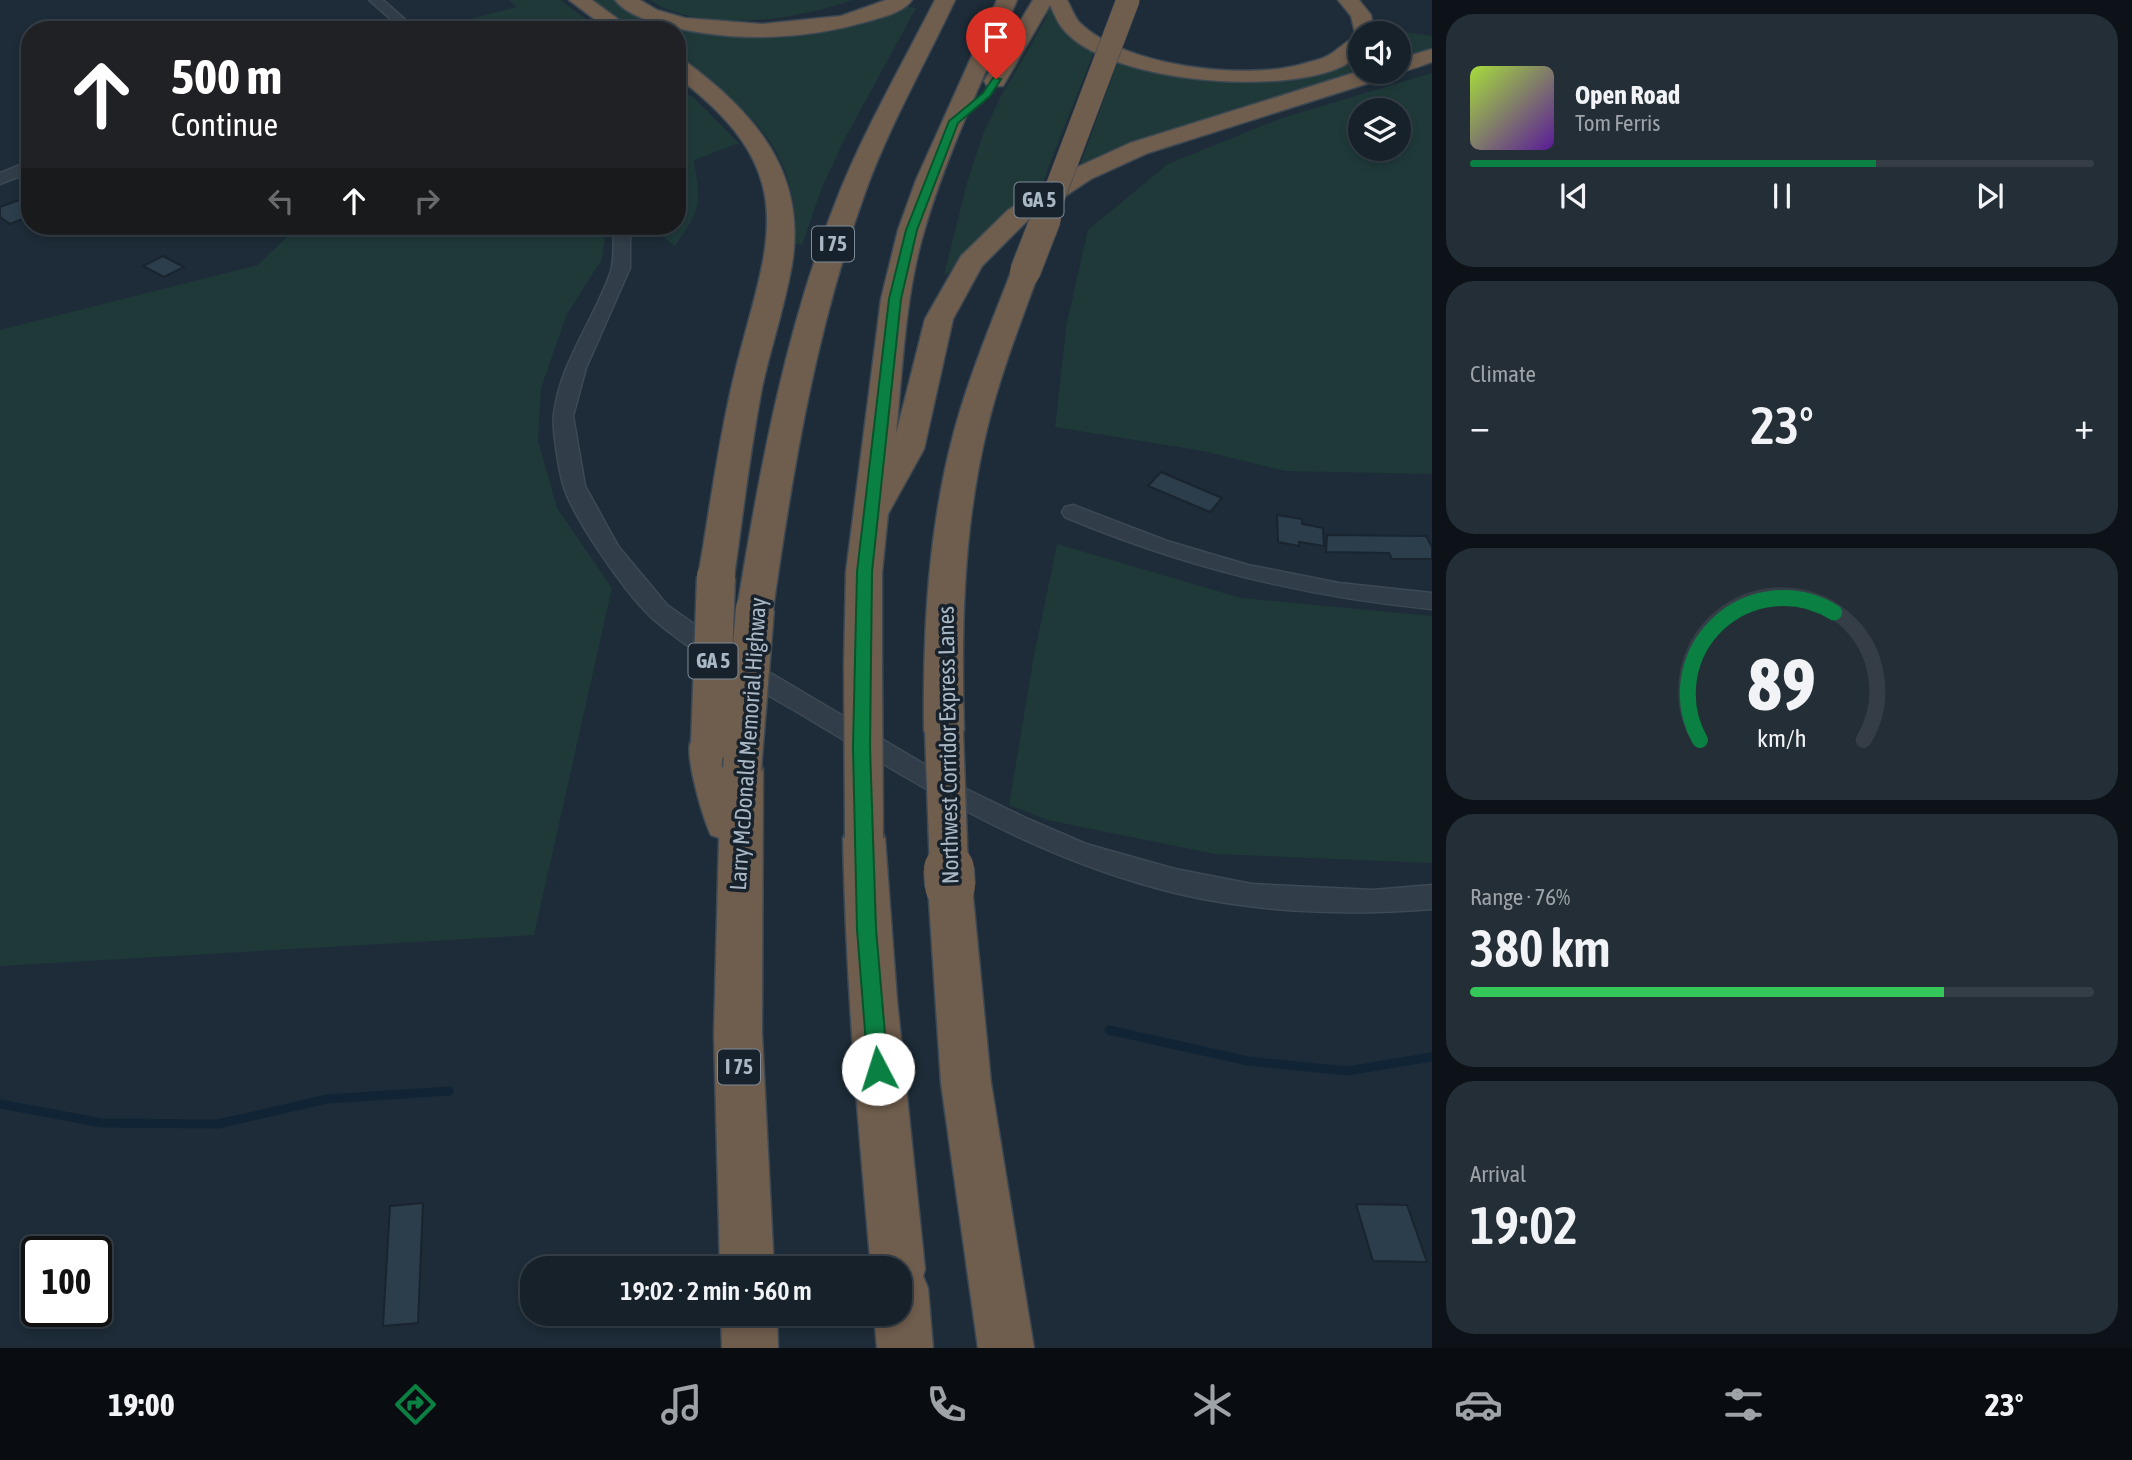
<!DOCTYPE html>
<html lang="en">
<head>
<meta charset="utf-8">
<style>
  :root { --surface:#16212a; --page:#232e36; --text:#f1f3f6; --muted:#9ea3a8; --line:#353e47; --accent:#0b8043 }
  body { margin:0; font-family:"Asap Condensed",sans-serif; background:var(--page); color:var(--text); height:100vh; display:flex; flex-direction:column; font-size:26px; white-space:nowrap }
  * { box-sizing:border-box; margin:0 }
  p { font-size:23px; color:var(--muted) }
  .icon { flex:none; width:38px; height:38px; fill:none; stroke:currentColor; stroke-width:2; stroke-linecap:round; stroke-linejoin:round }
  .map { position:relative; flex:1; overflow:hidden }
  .panel { display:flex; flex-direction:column; gap:14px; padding:14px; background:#0c1217; width:700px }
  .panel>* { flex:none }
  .banner { position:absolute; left:21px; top:21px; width:665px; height:214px; border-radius:28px; box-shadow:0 4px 10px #0003,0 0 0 2px var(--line); background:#202124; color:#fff; overflow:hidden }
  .tools { position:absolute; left:1348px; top:21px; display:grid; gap:14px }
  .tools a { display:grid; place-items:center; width:63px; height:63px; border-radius:50%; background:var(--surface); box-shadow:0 4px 10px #0003,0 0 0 2px var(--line); font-size:35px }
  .speed { position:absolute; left:21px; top:1236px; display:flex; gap:14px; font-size:35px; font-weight:700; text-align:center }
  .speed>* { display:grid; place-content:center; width:91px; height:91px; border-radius:50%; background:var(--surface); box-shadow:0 4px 10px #0003,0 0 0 2px var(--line); line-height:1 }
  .speed .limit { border:4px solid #111; border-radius:10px; background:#fff; color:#111 }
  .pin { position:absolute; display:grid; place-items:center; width:60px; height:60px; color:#fff; margin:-72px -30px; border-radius:50% 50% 50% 0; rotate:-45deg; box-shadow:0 0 7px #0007 }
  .pin .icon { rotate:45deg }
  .me { position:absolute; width:77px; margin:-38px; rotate:355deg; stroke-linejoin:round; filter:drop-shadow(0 0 5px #0008) }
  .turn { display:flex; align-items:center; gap:24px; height:147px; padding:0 35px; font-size:32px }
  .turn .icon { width:91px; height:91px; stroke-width:2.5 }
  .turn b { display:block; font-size:49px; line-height:60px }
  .lanes { display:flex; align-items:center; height:66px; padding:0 35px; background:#0003; justify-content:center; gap:35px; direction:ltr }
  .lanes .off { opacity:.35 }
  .big { font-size:52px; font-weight:600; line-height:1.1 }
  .panel .card { flex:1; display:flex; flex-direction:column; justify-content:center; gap:10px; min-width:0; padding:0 24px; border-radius:28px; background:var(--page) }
  .panel .dial { align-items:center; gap:0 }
  .dial svg { height:182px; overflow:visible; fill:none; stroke:var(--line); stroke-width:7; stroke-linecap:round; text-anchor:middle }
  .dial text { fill:var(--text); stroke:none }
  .song { display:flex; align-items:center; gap:21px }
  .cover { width:84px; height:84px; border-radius:10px; background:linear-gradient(135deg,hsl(80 70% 55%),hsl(270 70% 35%)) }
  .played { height:7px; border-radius:4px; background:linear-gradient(90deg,var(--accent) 65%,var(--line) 65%) }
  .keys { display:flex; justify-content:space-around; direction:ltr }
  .heat { display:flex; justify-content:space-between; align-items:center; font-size:38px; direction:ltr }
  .charge { height:10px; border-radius:5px; background:linear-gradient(90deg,#34c759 76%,var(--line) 0) }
  .trip { position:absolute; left:520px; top:1256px; width:392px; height:70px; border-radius:28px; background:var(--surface); box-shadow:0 4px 10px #0003,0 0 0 2px var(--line); font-weight:600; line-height:70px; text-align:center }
  .tab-bar { display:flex; height:112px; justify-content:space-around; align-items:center; background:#090d11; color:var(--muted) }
  .tab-bar .icon { width:49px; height:49px }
  .tab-bar .on { color:var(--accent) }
  .tab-bar b { font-size:32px; color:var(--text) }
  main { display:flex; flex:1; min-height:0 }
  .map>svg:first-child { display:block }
  .green { fill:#1f3939; fill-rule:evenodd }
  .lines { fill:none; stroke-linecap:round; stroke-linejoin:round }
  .stream { stroke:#112436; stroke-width:9 }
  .building { fill:#2c3e4c; stroke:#19242f; stroke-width:2 }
  .minor-casing { stroke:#3d4955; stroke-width:3 }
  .motorway-casing { stroke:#3c4853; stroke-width:3 }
  .minor { fill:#313d48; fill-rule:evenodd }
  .motorway { fill:#6f5d4d; fill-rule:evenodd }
  .motorway-bridge-far3-casing { stroke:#3c4853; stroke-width:24; stroke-linecap:butt }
  .motorway-bridge-far2-casing { stroke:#3c4853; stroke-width:32; stroke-linecap:butt }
  .motorway-bridge-far1-casing { stroke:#3c4853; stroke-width:41; stroke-linecap:butt }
  .motorway-bridge-casing { stroke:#3c4853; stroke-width:52; stroke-linecap:butt }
  .motorway-bridge-far3 { stroke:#6f5d4d; stroke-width:23 }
  .motorway-bridge-far2 { stroke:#6f5d4d; stroke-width:30 }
  .motorway-bridge-far1 { stroke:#6f5d4d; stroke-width:38 }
  .motorway-bridge { stroke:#6f5d4d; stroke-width:50 }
  .route { fill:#0b8043; stroke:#07532c; stroke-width:2 }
  .labels { text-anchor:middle; stroke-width:7; stroke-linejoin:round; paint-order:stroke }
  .shield { fill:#17222c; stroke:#7e8b98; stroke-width:2 }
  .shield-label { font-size:21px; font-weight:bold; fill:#aab8c6 }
  .street-label { font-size:23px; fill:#aab8c6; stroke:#17222c }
</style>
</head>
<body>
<main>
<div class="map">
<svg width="1432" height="1348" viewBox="0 0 1432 1348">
  <rect width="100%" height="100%" fill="#1d2c38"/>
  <!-- green -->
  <g class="green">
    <polygon points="509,0 560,0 601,30 431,29 517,7"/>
    <path d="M594 0H615L638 14 749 34 905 6 916 8 843 142 821 190 802 245 796 244C799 150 749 107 677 59V30H635Z"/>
    <path d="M650 0H852C797 20 701 34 650 0Z"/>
    <path d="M1046 4 1052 5C1057 29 1076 37 1095 49L1040 189 984 233 948 273 944 275 967 183 983 134 1000 98 1048 15 1041 13Z"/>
    <polygon points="1383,29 1432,36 1432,51 1398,62 1398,33 1383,33"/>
    <path d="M1360 56V72L1080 165 1119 58C1141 64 1164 72 1186 77 1239 87 1313 87 1360 56Z"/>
    <path d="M1432 73V474L1285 471 1203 451 1055 427 1067 323 1088 230 1168 164 1279 119ZM1360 110H1398V149H1360Z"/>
    <path d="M677 86 695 99 739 143 694 160C701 207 702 207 675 246L657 232 654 226H677Z"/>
    <polygon points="298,226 604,226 606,229 602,259 567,314 541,388 538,441 557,508 612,588 534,935 0,966 0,330 258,265"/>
    <polygon points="1057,544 1241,598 1432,616 1432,863 1215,854 1047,820 1009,805 1033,661"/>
  </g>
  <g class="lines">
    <!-- stream -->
    <g class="stream">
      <polyline points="1109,1030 1248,1061 1347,1071 1432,1057"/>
      <polyline points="0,1104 102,1123 218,1124 327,1099 449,1091"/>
    </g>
  </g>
  <!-- building -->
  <g class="building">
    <polygon points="30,196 30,216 10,224 0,217 0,207"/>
    <polygon points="163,256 184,267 164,277 143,266"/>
    <polygon points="1161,472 1222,498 1210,512 1148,486"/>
    <polygon points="1277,515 1302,519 1302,524 1323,528 1324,546 1299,542 1299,546 1278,542"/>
    <polygon points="1327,535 1426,536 1432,547 1432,559 1392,559 1389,553 1326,552"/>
    <polygon points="423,1203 418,1323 383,1326 390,1206"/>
    <polygon points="1356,1204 1407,1205 1427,1262 1373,1261"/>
  </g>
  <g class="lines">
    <!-- minor casing -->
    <g class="minor-casing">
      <g id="minor">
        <polygon points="369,0 383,0 417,30 403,30"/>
        <polygon points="30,161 30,172 0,184 0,173"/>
        <path d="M614 226H630V268L586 368 573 416 585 486 618 546 667 605 725 646 966 789 1028 819 1086 844 1175 869 1252 884 1373 890 1432 885V909C1346 916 1260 913 1175 893 1033 858 928 791 804 716 753 686 697 657 652 618 627 595 572 517 563 484 559 469 552 430 554 414 560 362 595 319 611 271 615 257 613 240 614 226Z"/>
        <path d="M1073 505 1167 541 1248 565 1339 583 1432 593V609C1304 597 1184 567 1065 517L1062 512 1065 507Z"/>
      </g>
    </g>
    <!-- motorway casing -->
    <g class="motorway-casing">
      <g id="motorway">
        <polygon points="569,0 592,0 633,30 609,30"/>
        <path d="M615 0H640L657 10 685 18 762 24 841 16 886 0H912C904 12 883 17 869 21 801 41 726 43 657 23 643 19 624 12 615 0Z"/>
        <path d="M935 0H955C925 64 889 126 865 193 816 328 793 468 773 609L768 618 755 622 742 618 737 609C760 467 786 325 840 191 867 125 903 63 935 0Z"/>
        <path d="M997 0H1017C985 75 948 150 925 228 905 294 903 365 896 434L925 319 961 256 1008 210 1073 169 1130 143 1360 71 1391 72 1388 77 1148 153 1091 179 1026 222 982 266 953 319 924 449 888 514 882 572V664L877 674 863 678 849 674 844 664 846 572 881 299 898 230 916 180Z"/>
        <path d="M1033 0H1067C1071 7 1075 18 1080 23 1124 66 1242 80 1299 65 1308 62 1321 60 1329 55 1339 49 1346 41 1356 37L1351 16 1338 0H1359L1371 15 1374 33H1360V53C1354 57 1349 63 1343 66 1283 96 1107 83 1063 29 1057 22 1054 13 1050 5L1003 86H987L984 81Z"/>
        <path d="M1432 49V62C1420 66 1407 72 1395 72H1398V59Z"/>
        <path d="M677 60 685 61C754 112 807 172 792 264 785 306 771 346 762 388 750 451 743 514 734 577L729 585 716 589 703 585 698 577C709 514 717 451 731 389 762 252 814 179 677 77Z"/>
        <path d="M1025 264 1035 266 1039 272C1020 324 1000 375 987 429 963 528 961 630 964 731L958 742 944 746 930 742 924 731C923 629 928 527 955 428 970 374 991 324 1011 272L1015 266Z"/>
        <path d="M710 729 724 733 732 756 742 753 757 758 763 769 762 1034 774 1269H720L714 1034 719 838 711 835C703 819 686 760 690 743 691 739 694 736 696 733Z"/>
        <path d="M864 821 879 826 885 838 897 1000 925 1269 923 1276 928 1288 933 1348H877L874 1314H900V1269H871C858 1125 846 982 843 838L849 826Z"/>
        <polygon points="950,868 966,873 972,886 991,1083 1034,1348 978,1348 941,1083 928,886 934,873"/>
        <polygon points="721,1314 777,1314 778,1348 722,1348"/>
      </g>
    </g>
    <!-- minor -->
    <use href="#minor" class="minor"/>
    <!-- motorway -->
    <use href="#motorway" class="motorway"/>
    <!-- motorway-bridge-far3 casing -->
    <g class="motorway-bridge-far3-casing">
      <polyline id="motorway-bridge-far3" points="1045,219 1128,0"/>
    </g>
    <!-- motorway-bridge-far2 casing -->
    <g class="motorway-bridge-far2-casing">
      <polyline id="motorway-bridge-far2" points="1025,272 1046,218"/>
    </g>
    <!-- motorway-bridge-far1 casing -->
    <g class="motorway-bridge-far1-casing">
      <g id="motorway-bridge-far1">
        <polyline points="863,664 864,838"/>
        <polyline points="944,731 949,871"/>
        <polyline points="710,744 716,577"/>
        <polyline points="742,769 755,609"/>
      </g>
    </g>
    <!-- motorway-bridge casing -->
    <g class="motorway-bridge-casing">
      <polyline id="motorway-bridge" points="949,869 950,886"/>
    </g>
    <!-- motorway-bridge-far3 -->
    <use href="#motorway-bridge-far3" class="motorway-bridge-far3"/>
    <!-- motorway-bridge-far2 -->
    <use href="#motorway-bridge-far2" class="motorway-bridge-far2"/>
    <!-- motorway-bridge-far1 -->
    <use href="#motorway-bridge-far1" class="motorway-bridge-far1"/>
    <!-- motorway-bridge -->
    <use href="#motorway-bridge" class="motorway-bridge"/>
  </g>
  <!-- route -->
  <polygon class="route" points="993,78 1001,79 990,96 958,123 917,230 901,299 872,572 870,747 876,929 888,1069 885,1076 878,1078 871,1076 868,1069 857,929 853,747 857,572 889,299 906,230 949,121 983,93"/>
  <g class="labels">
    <!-- shield labels -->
    <g class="shield">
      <rect x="1014.5" y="182.5" width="49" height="35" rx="5"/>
      <rect x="812" y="226.5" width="42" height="35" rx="5"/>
      <rect x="688.5" y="643.5" width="49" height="35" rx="5"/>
      <rect x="718" y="1049.5" width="42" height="35" rx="5"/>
    </g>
    <g class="shield-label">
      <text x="1039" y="207">GA 5</text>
      <text x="833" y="251">I 75</text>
      <text x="713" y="668">GA 5</text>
      <text x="739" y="1074">I 75</text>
    </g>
    <!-- street labels -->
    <g class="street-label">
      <text transform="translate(748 744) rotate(-86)" y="8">Larry McDonald Memorial Highway</text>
      <text transform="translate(948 745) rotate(-91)" y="8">Northwest Corridor Express Lanes</text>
    </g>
  </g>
</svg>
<div class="tools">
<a><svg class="icon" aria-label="sound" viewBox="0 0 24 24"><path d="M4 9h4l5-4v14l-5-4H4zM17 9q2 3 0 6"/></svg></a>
<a><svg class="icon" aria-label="layers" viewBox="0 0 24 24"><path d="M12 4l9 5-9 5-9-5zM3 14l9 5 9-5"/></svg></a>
</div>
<div class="speed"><div class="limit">100</div></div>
<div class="pin" style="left:996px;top:79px;background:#d93025"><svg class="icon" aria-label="arrive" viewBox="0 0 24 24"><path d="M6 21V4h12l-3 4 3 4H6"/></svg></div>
<svg class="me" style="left:878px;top:1069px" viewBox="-20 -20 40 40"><circle r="19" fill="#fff"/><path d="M0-13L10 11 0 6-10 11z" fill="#0b8043"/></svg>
<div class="trip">19:02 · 2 min · 560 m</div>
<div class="banner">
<div class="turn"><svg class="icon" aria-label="ahead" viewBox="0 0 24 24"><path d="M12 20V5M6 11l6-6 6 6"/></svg><div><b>500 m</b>Continue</div></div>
<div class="lanes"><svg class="icon off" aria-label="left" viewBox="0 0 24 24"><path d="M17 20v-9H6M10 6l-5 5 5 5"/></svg><svg class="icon" aria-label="ahead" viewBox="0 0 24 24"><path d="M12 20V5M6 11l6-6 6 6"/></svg><svg class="icon off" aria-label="right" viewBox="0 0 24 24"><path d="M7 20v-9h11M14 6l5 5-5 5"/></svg></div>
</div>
</div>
<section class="panel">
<div class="card">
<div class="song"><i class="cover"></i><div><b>Open Road</b><p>Tom Ferris</p></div></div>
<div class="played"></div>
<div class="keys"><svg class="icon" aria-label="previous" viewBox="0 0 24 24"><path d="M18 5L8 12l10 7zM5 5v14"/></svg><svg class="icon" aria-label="pause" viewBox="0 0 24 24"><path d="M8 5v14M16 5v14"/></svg><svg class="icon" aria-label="next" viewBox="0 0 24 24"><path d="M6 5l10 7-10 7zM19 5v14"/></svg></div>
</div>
<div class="card"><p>Climate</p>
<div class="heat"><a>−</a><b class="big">23°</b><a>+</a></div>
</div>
<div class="card dial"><svg viewBox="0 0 100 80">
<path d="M14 69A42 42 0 1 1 86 69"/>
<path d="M14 69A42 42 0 0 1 73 13" stroke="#0b8043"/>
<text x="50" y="56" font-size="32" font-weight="700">89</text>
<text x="50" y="72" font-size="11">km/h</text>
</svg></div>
<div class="card"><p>Range · 76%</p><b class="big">380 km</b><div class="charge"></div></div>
<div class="card"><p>Arrival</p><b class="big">19:02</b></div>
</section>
</main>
<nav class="tab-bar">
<b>19:00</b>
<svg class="icon on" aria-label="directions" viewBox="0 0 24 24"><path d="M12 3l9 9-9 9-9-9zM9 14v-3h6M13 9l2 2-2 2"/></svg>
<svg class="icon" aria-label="music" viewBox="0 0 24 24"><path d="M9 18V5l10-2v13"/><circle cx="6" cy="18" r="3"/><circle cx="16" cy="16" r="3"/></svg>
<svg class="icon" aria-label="phone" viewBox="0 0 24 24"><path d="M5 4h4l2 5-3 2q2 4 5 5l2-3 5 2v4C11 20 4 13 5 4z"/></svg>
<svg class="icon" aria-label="climate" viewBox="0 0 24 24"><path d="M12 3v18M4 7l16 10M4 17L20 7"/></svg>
<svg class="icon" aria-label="car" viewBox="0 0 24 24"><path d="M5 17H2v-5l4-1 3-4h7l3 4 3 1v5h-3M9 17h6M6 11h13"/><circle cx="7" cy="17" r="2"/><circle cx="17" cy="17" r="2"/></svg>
<svg class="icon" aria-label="filters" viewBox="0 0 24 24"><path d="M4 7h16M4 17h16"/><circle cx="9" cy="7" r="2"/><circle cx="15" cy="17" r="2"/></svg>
<b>23°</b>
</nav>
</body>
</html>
